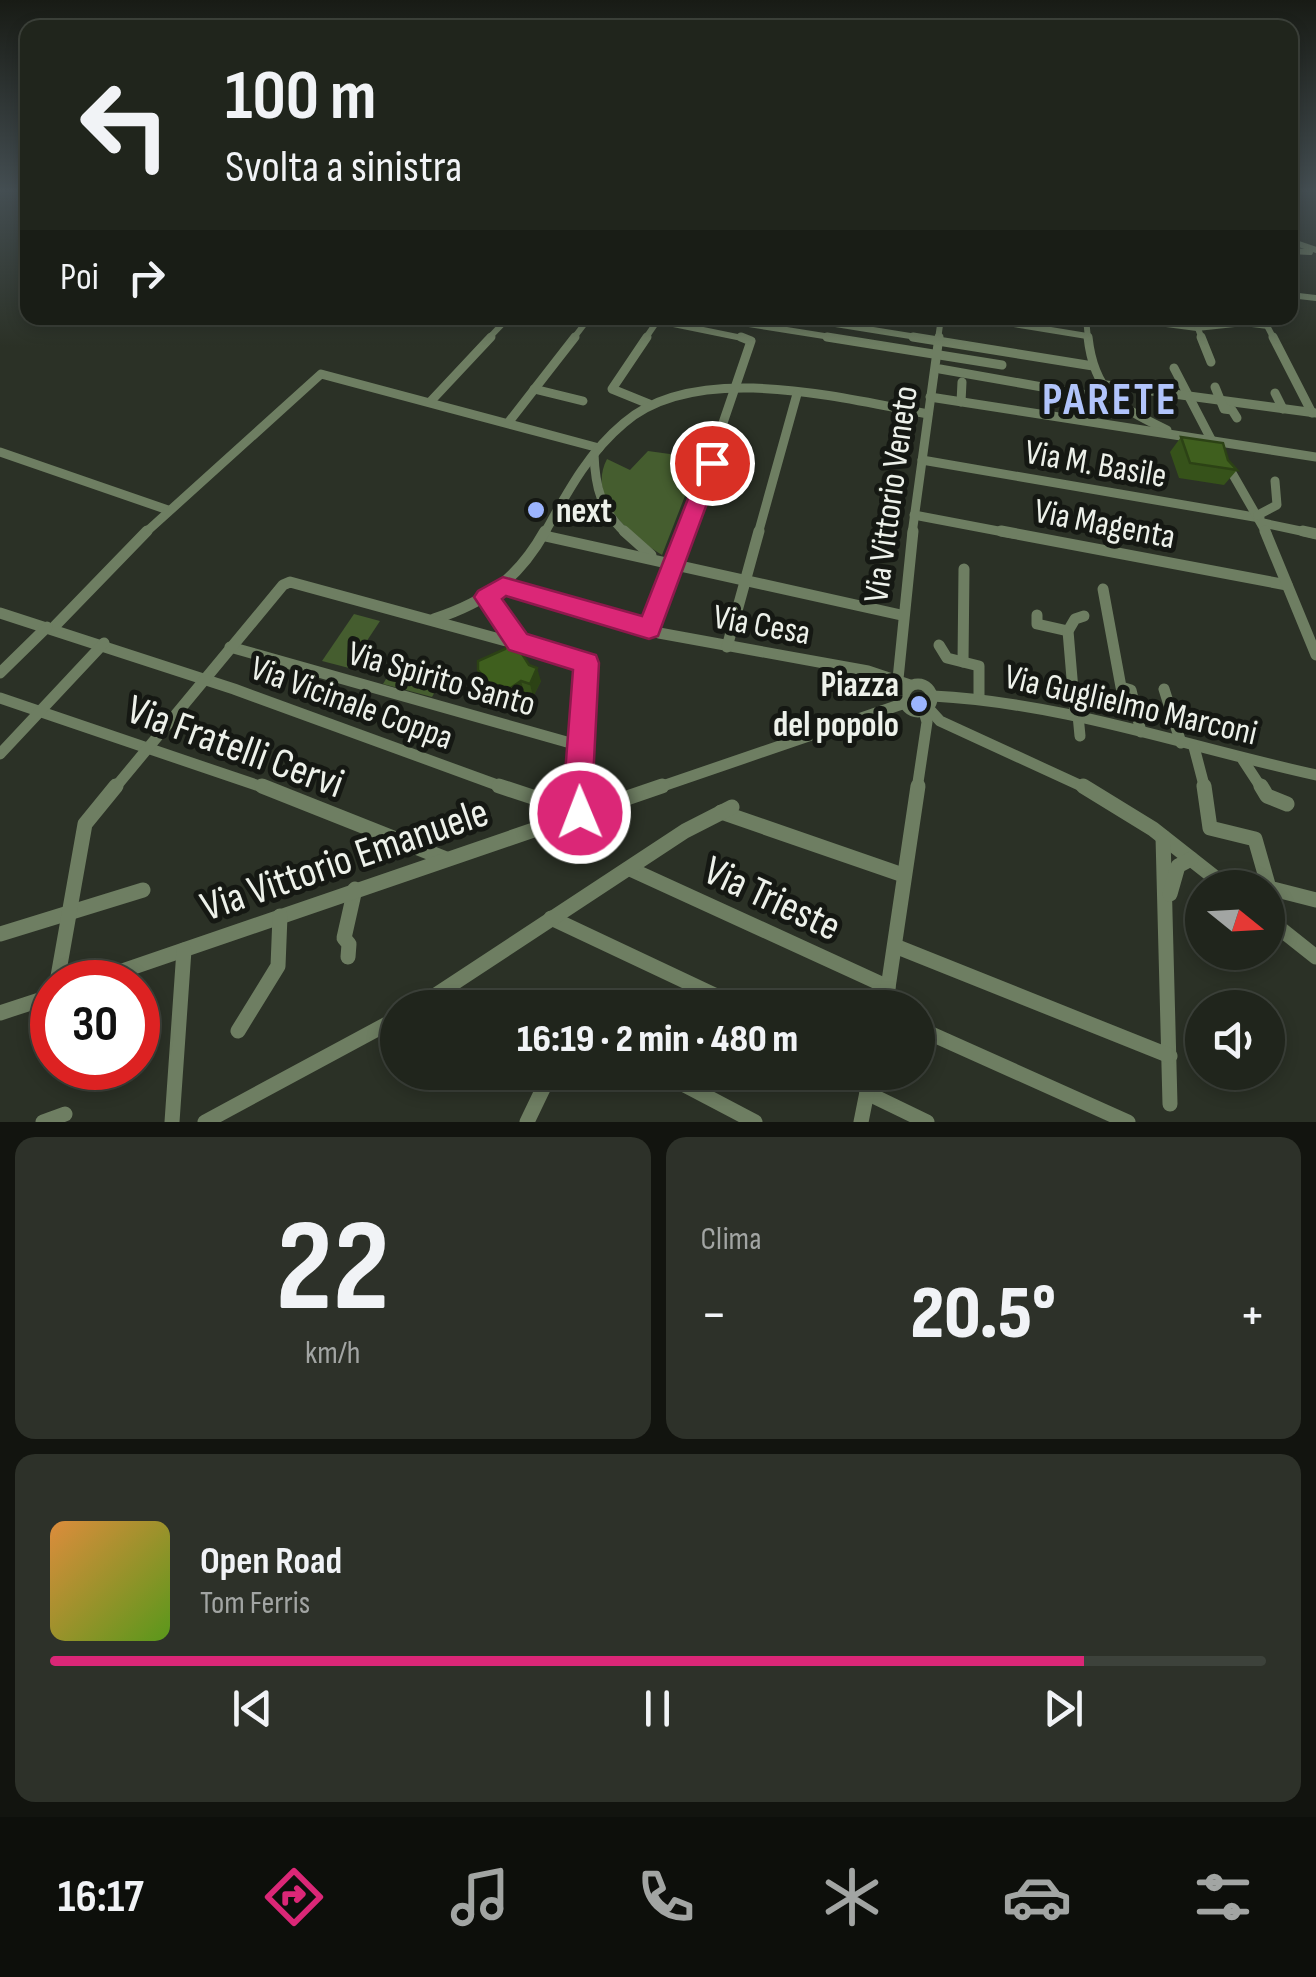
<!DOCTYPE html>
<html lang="it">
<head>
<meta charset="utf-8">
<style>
  :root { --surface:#20251c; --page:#2d3129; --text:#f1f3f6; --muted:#a2a5a3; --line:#3d423b; --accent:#db2777 }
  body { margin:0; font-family:"Sofia Sans Condensed",sans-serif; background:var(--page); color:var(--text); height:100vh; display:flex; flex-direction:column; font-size:38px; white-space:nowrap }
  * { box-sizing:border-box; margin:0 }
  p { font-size:32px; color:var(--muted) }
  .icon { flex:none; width:55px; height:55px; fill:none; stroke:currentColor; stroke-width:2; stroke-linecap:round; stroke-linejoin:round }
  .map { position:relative; height:1122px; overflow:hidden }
  .sheet { display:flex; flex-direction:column; gap:15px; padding:15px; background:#12140f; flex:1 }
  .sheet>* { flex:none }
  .hud { position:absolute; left:20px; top:20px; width:1278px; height:305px; border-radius:20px; box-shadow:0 5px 15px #0003,0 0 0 2px var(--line); background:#20251c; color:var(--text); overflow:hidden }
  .needle { width:65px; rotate:108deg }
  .buttons { position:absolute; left:1185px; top:870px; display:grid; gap:20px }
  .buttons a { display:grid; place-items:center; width:100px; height:100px; border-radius:50%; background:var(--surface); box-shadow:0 5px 15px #0003,0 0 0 2px var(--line); font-size:50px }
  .speed { position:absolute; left:30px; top:960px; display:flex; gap:20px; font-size:50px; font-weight:700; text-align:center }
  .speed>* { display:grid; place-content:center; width:130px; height:130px; border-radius:50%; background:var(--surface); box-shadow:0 5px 15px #0003,0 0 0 2px var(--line); line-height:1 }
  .speed .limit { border:15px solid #d22; background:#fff; color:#111 }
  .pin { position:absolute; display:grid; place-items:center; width:85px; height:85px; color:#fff; margin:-42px; border:5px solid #fff; border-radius:50%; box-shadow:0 2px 10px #0007 }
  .me { position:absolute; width:110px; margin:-55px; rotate:359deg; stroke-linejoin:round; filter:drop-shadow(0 0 8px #0008) }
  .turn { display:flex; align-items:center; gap:35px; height:210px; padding:0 40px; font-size:45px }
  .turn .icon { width:130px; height:130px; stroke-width:2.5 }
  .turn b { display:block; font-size:70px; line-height:85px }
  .then { display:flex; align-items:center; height:95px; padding:0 40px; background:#0003; gap:20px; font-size:38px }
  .big { font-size:75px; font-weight:800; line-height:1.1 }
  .sheet .card { flex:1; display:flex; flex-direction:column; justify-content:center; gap:15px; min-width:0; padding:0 35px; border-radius:20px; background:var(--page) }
  .sheet .dial { align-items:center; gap:0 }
  .dial b { font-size:130px; line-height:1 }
  .song { display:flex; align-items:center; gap:30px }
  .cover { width:120px; height:120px; border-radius:15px; background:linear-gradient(135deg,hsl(30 70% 55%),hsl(90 70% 35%)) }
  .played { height:10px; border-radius:5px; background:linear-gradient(90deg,var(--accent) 85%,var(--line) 85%) }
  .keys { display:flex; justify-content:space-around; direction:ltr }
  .heat { display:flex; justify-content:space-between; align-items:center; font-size:55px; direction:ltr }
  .sheet .tiles { flex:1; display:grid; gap:15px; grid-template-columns:1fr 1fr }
  .card:last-child { grid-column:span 2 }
  .trip { position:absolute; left:380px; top:990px; width:555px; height:100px; border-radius:50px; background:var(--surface); box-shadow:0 5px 15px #0003,0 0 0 2px var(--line); font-weight:800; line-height:100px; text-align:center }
  .menu { display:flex; height:160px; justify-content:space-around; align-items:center; background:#0d0f0b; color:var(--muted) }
  .menu .icon { width:70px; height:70px }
  .menu .selected { color:var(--accent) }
  .menu b { font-size:45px; color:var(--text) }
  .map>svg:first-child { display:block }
  .green { fill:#455d2f }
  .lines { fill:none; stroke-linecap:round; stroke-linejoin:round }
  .minor-far3 { stroke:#6e7e62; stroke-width:6 }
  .minor-far2 { stroke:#6e7e62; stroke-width:9 }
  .minor-far1 { stroke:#6e7e62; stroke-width:11 }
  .minor { stroke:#6e7e62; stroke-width:15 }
  .wall { fill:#36521a }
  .shaded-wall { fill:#2c4215 }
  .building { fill:#3f5f1e; stroke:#2c4215; stroke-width:2.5 }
  .route { fill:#db2777; stroke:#8e194d; stroke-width:2.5 }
  .poi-dot { fill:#9bb4fd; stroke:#151813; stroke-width:4 }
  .labels { text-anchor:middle; stroke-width:10; stroke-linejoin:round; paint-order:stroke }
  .street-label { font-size:35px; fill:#edf1ea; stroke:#151813 }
  .poi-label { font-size:35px; font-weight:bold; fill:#edf1ea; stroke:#151813; text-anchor:start }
  .near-street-label { font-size:42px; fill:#edf1ea; stroke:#151813 }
  .district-label { font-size:45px; font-weight:bold; letter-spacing:2.5px; fill:#b1c4fb; stroke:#151813 }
</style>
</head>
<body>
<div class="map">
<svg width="1316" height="1122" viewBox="0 0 1316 1122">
  <rect width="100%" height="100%" fill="#2b3126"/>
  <!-- green -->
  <g class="green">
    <path d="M648 451 677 455 676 461 697 465 662 555C632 537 586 499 607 459L630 470Z"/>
    <polygon points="354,614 380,621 349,668 322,661"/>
    <polygon points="394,666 442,679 432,697 383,684"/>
  </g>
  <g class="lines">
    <!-- minor-far3 -->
    <g class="minor-far3">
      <polyline points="1290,241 1316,250"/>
      <polyline points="1290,251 1310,252"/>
      <polyline points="1290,295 1316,298"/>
      <polyline points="644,318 747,339"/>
      <polyline points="798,318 929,339"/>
      <polyline points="977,318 1087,336"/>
      <polyline points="1086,318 1088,339"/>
      <polyline points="1120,318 1197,328 1244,323 1268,326"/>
      <polyline points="1194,318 1202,339"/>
      <polyline points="1263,318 1274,339"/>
      <polyline points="730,321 843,339"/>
      <polyline points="488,339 508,318"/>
      <polyline points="573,339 589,318"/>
      <polyline points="645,339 658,320"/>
      <polyline points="938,339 941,318"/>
    </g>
    <!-- minor-far2 -->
    <g class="minor-far2">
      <polyline points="647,337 612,389 649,404"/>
      <polyline points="827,337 1002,365"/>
      <polyline points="913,337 1093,366"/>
      <path d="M1088 337C1094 393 1119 407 1167 430"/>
      <polyline points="1201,337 1211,362"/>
      <polyline points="1273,337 1312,413"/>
      <polyline points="1174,368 1213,443"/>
      <polyline points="940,369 1110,399"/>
      <polyline points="1099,384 1316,413"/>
      <polyline points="1215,387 1224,409 1232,410 1237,418"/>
      <polyline points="534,389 583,401"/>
      <polyline points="1275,393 1283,409"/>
      <polyline points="930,397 1316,457"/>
      <polyline points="431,401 491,337"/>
      <polyline points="961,402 962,382"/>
      <polyline points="508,423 575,337"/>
      <polyline points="0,452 168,510"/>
      <path d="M594 454C595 486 601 512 627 534"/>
      <polyline points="922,460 1260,518"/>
      <polyline points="1228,466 1267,534"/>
      <polyline points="914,515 1014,534"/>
      <polyline points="1258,515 1277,505 1275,481"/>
      <polyline points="1263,523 1315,534"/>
      <polyline points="144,534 321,374 599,448"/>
      <path d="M544 534C567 493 587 454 624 423 696 360 842 398 928 414"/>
      <polyline points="685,534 751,341 741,337"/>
      <polyline points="758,534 797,394"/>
      <polyline points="912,534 939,337"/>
    </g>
    <!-- minor-far1 -->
    <g class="minor-far1">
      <polyline points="624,531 651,555"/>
      <polyline points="1001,531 1287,585"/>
      <polyline points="1265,531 1316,655"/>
      <polyline points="1303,531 1316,534"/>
      <polyline points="545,536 901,615"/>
      <polyline points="503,586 659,633 868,671 910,685"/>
      <polyline points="1103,589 1121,687 1131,690 1141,732"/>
      <polyline points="486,597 518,642"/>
      <polyline points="0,613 234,689 508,789"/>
      <polyline points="1037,615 1037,624 1068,631"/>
      <path d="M434 619C486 602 518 579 545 531"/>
      <polyline points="53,628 147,531"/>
      <polyline points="649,629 686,531"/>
      <polyline points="939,645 947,658 979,666 979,697"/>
      <polyline points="230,647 581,746"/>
      <polyline points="727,647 759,531"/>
      <polyline points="963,662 964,569"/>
      <polyline points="0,673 47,627"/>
      <polyline points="898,679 913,531"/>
      <circle cx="918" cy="698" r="14"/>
      <polyline points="1164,689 1181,743"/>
      <path d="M933 696C1065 703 1188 747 1316 775"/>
      <polyline points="0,698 268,789"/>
      <polyline points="930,710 940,721 1088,789"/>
      <polyline points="1075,714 1068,631 1075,619 1084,616"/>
      <polyline points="1078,715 1080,736"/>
      <polyline points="1194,747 1205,789"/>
      <polyline points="0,754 104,643"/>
      <polyline points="1243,760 1262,789"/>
      <polyline points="114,789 283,585 290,582 587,663 579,789"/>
      <polyline points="654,789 905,703"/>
      <polyline points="917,789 927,722 924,712"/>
    </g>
    <!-- minor -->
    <g class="minor">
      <polyline points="262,786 446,859"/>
      <polyline points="499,786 581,813"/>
      <polyline points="579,786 581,813"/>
      <polyline points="1083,786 1153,829 1228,888"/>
      <polyline points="1204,786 1210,828 1255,839 1269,888 1316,900"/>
      <polyline points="1261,786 1267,796 1287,804"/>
      <polyline points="721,812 903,875"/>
      <polyline points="1163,837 1170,1104"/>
      <polyline points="630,869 888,987"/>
      <polyline points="1170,894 1178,866 1191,859"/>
      <polyline points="551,918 742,1008"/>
      <polyline points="1268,919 1316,957"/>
      <polyline points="0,934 143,890"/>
      <polyline points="895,946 1170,1056"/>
      <polyline points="348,957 349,944 344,938 355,889"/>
      <polyline points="57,982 85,824 116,786"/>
      <polyline points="90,982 662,786"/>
      <polyline points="416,1008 685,831 732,807"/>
      <polyline points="885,1008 918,786"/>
      <polyline points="0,1013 52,996"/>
      <polyline points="918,1028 1128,1122"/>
      <polyline points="238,1031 278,966 280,916"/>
      <polyline points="532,1072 547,1081"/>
      <polyline points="660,1072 755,1122"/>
      <polyline points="867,1093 927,1122"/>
      <polyline points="43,1122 65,1114"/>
      <polyline points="172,1122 184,950"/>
      <polyline points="205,1122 398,1018"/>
      <polyline points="527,1122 551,1072"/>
      <polyline points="861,1122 871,1072"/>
    </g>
  </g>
  <!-- wall -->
  <g class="wall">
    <polygon points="1181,437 1228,460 1237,470 1224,485 1179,478 1170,452"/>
    <polygon points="528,662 541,681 533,697 525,695 507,706 490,701 478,670"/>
  </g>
  <!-- shaded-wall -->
  <g class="shaded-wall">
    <polygon points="537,668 541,681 533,697 530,684"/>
    <polygon points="521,681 525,695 507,706 503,693"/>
  </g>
  <!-- building -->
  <g class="building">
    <polygon points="1181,437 1223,443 1228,460 1237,470 1190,463"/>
    <polygon points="507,644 525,649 522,654 529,665 537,668 530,684 521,681 503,693 485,688 488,682 478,670 478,661 505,649"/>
  </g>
  <!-- sky -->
  <linearGradient id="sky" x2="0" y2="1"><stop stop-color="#181b15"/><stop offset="0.55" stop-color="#444e52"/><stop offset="1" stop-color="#444e52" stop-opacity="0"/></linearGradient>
  <rect width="1316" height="347" fill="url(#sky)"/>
  <!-- route -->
  <polygon class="route" points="712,456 722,463 658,636 649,639 506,596 502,599 527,634 596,655 599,663 592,800 595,813 591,824 580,828 570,824 563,800 573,670 509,650 474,597 478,591 503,577 642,616 702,463"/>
  <!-- markers -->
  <g class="poi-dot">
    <circle cx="536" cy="510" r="10"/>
    <circle cx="919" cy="704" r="10"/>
  </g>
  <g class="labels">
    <!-- street labels -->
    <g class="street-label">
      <text transform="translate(1096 463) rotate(10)" y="12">Via M. Basile</text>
      <text transform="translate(890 494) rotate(-82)" y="12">Via Vittorio Veneto</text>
      <text transform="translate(1105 523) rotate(11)" y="12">Via Magenta</text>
      <text transform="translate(762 624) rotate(10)" y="12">Via Cesa</text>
      <text transform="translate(442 678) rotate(16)" y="12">Via Spirito Santo</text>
      <text transform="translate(352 702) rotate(20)" y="12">Via Vicinale Coppa</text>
      <text transform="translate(1131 704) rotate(13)" y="12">Via Guglielmo Marconi</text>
    </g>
    <!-- poi labels -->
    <g class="poi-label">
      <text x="556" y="522">next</text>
      <text x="899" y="696" text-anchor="end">Piazza<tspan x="899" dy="40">del popolo</tspan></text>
    </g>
    <!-- near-street labels -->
    <g class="near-street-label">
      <text transform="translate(236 745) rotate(20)" y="15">Via Fratelli Cervi</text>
      <text transform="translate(344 858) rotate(-19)" y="15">Via Vittorio Emanuele</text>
      <text transform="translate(773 897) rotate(25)" y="15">Via Trieste</text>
    </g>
    <!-- district labels -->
    <g class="district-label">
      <text x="1110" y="414">PARETE</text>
    </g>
  </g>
</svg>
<div class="buttons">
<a><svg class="needle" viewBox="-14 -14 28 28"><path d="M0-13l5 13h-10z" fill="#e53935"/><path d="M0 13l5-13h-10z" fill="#a2a5a3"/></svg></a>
<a><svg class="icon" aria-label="sound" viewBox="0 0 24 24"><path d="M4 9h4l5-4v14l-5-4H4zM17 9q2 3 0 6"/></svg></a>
</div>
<div class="speed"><div class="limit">30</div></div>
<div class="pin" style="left:712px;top:463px;background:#d93025"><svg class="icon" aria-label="arrive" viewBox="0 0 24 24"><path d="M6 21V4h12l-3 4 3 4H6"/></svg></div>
<svg class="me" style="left:580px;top:813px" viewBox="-20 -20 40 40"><circle r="17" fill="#db2777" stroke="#fff" stroke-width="3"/><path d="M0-11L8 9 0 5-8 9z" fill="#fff"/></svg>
<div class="trip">16:19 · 2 min · 480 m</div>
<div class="hud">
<div class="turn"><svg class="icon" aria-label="left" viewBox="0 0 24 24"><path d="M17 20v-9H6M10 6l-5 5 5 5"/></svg><div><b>100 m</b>Svolta a sinistra</div></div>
<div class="then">Poi<svg class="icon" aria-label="right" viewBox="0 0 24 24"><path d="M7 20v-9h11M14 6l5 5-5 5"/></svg></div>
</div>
</div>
<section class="sheet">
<div class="tiles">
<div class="card dial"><b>22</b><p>km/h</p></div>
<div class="card"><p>Clima</p>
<div class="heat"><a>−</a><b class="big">20.5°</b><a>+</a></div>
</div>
<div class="card">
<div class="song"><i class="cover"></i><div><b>Open Road</b><p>Tom Ferris</p></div></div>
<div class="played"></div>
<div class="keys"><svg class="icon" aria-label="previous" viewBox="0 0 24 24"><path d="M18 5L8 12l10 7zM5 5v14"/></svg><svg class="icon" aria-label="pause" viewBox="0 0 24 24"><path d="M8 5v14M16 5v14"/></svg><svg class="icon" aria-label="next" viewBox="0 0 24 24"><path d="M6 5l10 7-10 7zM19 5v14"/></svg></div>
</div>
</div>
</section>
<nav class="menu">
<b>16:17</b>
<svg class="icon selected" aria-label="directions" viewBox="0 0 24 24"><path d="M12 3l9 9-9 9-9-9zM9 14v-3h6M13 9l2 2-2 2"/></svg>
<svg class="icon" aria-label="music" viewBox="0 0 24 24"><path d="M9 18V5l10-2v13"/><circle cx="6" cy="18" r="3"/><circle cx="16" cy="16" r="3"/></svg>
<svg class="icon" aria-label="phone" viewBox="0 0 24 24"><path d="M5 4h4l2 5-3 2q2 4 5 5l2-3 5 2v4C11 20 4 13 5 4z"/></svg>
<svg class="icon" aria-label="climate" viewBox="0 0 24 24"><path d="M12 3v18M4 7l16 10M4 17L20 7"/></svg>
<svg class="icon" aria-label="car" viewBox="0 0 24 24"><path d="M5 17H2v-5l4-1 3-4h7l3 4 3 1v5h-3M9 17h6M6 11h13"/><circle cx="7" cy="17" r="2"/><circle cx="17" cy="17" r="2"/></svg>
<svg class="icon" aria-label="filters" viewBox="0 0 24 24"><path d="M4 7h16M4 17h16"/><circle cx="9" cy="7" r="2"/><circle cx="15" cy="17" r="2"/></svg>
</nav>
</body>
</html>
